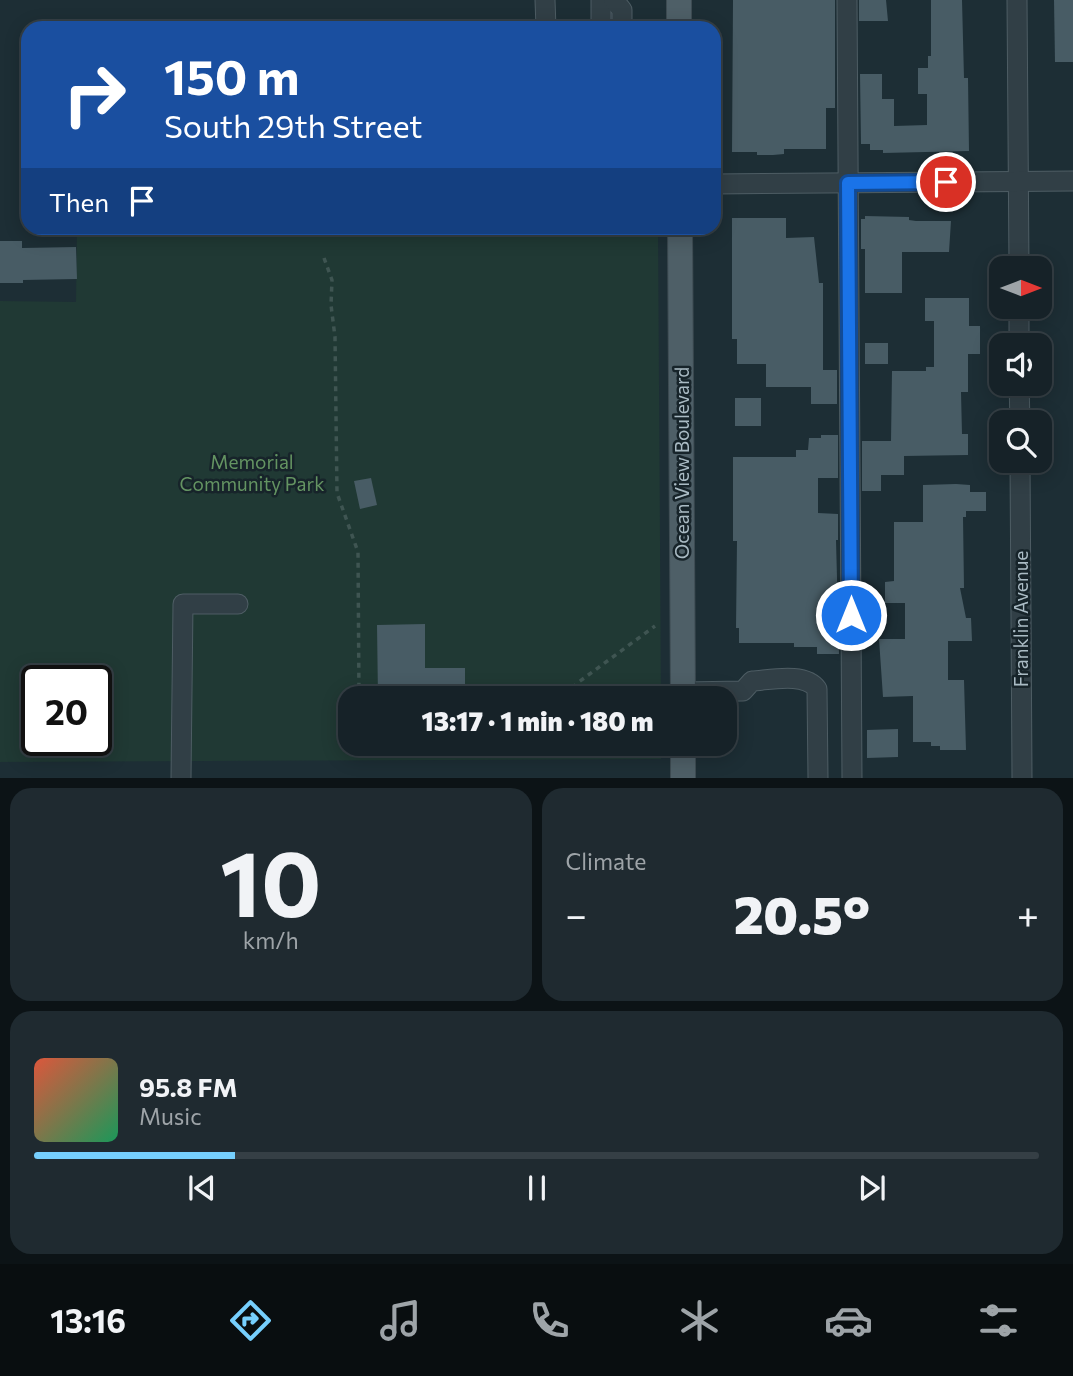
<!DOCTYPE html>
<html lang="en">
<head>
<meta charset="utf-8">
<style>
  :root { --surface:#162228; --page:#1f2a30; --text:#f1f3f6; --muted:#9ea4a8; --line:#353f45; --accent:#76cffd }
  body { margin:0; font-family:Commissioner,sans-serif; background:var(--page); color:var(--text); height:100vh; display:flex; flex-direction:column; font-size:26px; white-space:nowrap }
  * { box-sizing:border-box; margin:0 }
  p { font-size:23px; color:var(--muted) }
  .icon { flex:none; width:38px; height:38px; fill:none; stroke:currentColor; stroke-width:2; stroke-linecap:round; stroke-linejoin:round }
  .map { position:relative; height:778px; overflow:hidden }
  .panel { display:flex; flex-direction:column; gap:10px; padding:10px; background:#0c1316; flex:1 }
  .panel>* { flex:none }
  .top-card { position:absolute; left:21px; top:21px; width:700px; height:214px; border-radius:21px; box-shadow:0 4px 18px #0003,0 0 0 2px var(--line); background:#1a4fa0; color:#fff; overflow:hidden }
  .needle { width:46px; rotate:90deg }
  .tools { position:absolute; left:989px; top:256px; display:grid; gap:14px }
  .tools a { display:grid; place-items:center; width:63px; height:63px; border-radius:14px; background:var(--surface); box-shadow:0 4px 18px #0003,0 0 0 2px var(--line); font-size:35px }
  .speed { position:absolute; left:21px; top:665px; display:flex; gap:14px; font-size:35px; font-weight:700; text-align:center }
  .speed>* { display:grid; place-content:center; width:91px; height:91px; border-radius:50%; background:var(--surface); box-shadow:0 4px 18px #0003,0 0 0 2px var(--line); line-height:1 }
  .speed .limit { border:4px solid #111; border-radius:10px; background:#fff; color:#111 }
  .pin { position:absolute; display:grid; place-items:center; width:60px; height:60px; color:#fff; margin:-30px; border:4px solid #fff; border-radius:50%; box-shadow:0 2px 7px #0007 }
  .me { position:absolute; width:77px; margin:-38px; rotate:0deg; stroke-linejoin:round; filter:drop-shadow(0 0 5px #0008) }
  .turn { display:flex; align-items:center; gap:24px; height:147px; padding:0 28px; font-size:32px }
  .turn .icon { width:91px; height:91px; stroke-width:2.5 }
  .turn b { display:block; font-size:49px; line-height:60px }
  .then { display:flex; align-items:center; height:66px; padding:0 28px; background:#0003; gap:14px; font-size:26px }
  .big { font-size:52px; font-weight:800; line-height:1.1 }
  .panel .widget { flex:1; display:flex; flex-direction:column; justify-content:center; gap:10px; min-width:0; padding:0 24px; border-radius:21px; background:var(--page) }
  .panel .dial { align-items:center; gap:0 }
  .dial b { font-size:91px; line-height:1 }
  .song { display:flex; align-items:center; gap:21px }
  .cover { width:84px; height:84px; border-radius:10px; background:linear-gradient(135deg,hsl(10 70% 55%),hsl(150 70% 35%)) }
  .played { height:7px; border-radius:4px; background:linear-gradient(90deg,var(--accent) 20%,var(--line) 20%) }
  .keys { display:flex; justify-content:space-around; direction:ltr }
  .heat { display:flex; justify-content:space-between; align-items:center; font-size:38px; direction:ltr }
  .panel .tiles { flex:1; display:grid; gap:10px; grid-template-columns:1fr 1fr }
  .widget:last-child { grid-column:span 2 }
  .trip { position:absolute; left:338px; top:686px; width:399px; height:70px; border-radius:21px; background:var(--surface); box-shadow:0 4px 18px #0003,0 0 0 2px var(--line); font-weight:800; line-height:70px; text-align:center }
  .tab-bar { display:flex; height:112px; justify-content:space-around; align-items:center; background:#090e10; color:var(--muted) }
  .tab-bar .icon { width:49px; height:49px }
  .tab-bar .on { color:var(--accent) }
  .tab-bar b { font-size:32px; color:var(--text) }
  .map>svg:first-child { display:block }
  .green { fill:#203934; fill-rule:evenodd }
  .building { fill:#485c65 }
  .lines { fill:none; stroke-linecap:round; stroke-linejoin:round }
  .minor-casing { stroke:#4e5d64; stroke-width:21 }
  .major-casing { stroke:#3d4b52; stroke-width:26 }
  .path { stroke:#3f5552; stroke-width:3.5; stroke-dasharray:5 5; stroke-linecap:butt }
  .minor { stroke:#313f46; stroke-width:19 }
  .major { stroke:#4e5f67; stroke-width:24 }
  .route-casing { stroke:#114b97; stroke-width:18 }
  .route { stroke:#1a73e8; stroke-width:12 }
  .labels { text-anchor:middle; stroke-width:5; stroke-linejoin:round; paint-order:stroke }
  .park-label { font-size:19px; fill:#649462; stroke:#17242a }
  .street-label { font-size:19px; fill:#aabbc4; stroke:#17242a }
</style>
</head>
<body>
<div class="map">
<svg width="1073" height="778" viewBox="0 0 1073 778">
  <rect width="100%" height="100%" fill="#1d2e35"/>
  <!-- green -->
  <path class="green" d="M77 228H658L661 698H350V744H661V759L0 762V301L76 302ZM37 681H96V740H37Z"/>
  <!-- building -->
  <g class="building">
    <polygon points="733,0 835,0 835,108 826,108 826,149 784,149 784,154 773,155 757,155 757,152 732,152"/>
    <polygon points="859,0 886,0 888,21 859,21"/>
    <polygon points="931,0 962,0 964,78 968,78 969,151 883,153 883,150 870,150 870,144 861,144 860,74 882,74 882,99 894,99 894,126 927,125 927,94 918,94 918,68 928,68 928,56 931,56"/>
    <polygon points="1054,0 1073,0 1073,62 1055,62"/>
    <polygon points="865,216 909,217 909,220 916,221 951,221 949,252 902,252 902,293 865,293 865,249 861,249 861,219 865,219"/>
    <polygon points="732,218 786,218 786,238 814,237 819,283 823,283 823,370 837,370 837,404 811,404 811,387 766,387 766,364 737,364 737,339 732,339"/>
    <polygon points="0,241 22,241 22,248 76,247 77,279 23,280 23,283 0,283"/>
    <polygon points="925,298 969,298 969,326 980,326 980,354 968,354 968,392 961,392 962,434 968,434 968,455 904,456 904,475 881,475 881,491 862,491 862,441 891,441 892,371 926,371 926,367 934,367 934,321 925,321"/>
    <rect x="865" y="343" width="23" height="21"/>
    <rect x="735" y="398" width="26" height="28"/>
    <polygon points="821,435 838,435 838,478 818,478 818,513 838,514 838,540 836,540 839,654 817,654 817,647 794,647 794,643 739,643 739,628 736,628 737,541 733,541 733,457 796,457 796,450 808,450 809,438 821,438"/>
    <polygon points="371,478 377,505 360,509 354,481"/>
    <polygon points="956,484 970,485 970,492 986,492 986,511 966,511 966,517 963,517 964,588 960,588 966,618 971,618 972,641 948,641 948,680 964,680 966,750 940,750 940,746 931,746 931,742 913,742 913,696 883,697 879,639 905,639 905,603 885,603 885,582 894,581 894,522 923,522 923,485"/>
    <polygon points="425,624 425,668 465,668 465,698 378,698 377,625"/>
    <polygon points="898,729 898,757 867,758 867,730"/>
  </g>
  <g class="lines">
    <!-- minor casing -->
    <g class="minor-casing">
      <g id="minor">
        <polyline points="545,0 546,28"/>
        <polyline points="601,0 601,28"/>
        <polyline points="614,0 622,10 622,28"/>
        <polyline points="847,0 852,778"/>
        <polyline points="1017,0 1019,268"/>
        <polyline points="714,184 1073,181"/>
        <polyline points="1019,306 1019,345"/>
        <polyline points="1019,383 1020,422"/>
        <polyline points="1020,460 1022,778"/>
        <path d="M683 692 743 691 752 681C770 680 805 672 817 689L818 778"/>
        <polyline points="181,778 183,604 238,604"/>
      </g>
    </g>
    <!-- major casing -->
    <g class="major-casing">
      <g id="major">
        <polyline points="679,0 679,28"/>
        <polyline points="680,228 683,698"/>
        <polyline points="683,744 683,778"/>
      </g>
    </g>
    <!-- path -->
    <g class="path">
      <polyline points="324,258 332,280 331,305 335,337 337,493 358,552 359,698"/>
      <polyline points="570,698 576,684 655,626"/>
      <polyline points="359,744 359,755"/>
      <polyline points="548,754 552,744"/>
    </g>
    <!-- minor -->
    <use href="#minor" class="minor"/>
    <!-- major -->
    <use href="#major" class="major"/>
  </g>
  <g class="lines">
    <!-- route casing -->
    <g class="route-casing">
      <polyline id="route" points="851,615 848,183 946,182"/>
    </g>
    <!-- route -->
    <use href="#route" class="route"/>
  </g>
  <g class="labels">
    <!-- park labels -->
    <g class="park-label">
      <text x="252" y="469">Memorial<tspan x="252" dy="22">Community Park</tspan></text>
    </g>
    <!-- street labels -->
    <g class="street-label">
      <text transform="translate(682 463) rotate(-90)" y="7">Ocean View Boulevard</text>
      <text transform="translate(1021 619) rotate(-90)" y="7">Franklin Avenue</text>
    </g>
  </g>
</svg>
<div class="tools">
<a><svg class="needle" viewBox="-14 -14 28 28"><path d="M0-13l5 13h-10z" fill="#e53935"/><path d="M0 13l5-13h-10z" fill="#9ea4a8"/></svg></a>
<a><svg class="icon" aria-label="sound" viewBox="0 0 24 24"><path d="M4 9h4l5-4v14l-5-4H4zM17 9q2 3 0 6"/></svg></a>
<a><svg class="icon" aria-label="search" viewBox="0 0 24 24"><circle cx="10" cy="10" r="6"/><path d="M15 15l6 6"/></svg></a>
</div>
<div class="speed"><div class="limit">20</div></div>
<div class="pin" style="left:946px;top:182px;background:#d93025"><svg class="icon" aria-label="arrive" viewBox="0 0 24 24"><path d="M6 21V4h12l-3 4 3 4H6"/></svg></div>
<svg class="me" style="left:851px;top:615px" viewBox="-20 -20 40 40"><circle r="17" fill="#1a73e8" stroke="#fff" stroke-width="3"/><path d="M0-11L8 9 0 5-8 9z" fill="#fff"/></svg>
<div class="trip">13:17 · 1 min · 180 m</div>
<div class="top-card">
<div class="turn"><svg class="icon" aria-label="right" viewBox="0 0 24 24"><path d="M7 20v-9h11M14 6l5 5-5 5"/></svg><div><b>150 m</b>South 29th Street</div></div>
<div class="then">Then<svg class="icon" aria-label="arrive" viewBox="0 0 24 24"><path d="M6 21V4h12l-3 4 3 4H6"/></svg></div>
</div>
</div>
<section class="panel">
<div class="tiles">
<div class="widget dial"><b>10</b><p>km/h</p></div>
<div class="widget"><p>Climate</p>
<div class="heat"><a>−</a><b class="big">20.5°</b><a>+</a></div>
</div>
<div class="widget">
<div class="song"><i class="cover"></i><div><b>95.8 FM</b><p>Music</p></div></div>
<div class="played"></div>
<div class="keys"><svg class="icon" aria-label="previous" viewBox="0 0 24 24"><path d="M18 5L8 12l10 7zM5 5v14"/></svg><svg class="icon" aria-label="pause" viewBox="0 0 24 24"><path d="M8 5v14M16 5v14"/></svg><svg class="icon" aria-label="next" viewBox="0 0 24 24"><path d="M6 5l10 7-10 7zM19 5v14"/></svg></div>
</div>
</div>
</section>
<nav class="tab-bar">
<b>13:16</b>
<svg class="icon on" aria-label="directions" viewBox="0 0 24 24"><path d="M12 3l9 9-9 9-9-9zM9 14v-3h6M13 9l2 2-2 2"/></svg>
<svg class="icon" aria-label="music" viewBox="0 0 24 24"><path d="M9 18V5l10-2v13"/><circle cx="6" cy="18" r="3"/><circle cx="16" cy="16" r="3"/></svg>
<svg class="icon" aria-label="phone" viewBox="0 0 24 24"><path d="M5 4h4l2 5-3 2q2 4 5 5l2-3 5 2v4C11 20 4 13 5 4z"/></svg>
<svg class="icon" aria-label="climate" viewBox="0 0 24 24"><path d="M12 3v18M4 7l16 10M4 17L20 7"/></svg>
<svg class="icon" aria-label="car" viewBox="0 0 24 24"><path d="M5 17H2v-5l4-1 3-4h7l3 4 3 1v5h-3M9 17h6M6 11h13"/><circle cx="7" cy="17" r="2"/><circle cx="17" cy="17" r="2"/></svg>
<svg class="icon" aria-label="filters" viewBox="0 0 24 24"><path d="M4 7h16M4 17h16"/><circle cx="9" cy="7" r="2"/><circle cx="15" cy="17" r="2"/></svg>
</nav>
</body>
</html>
